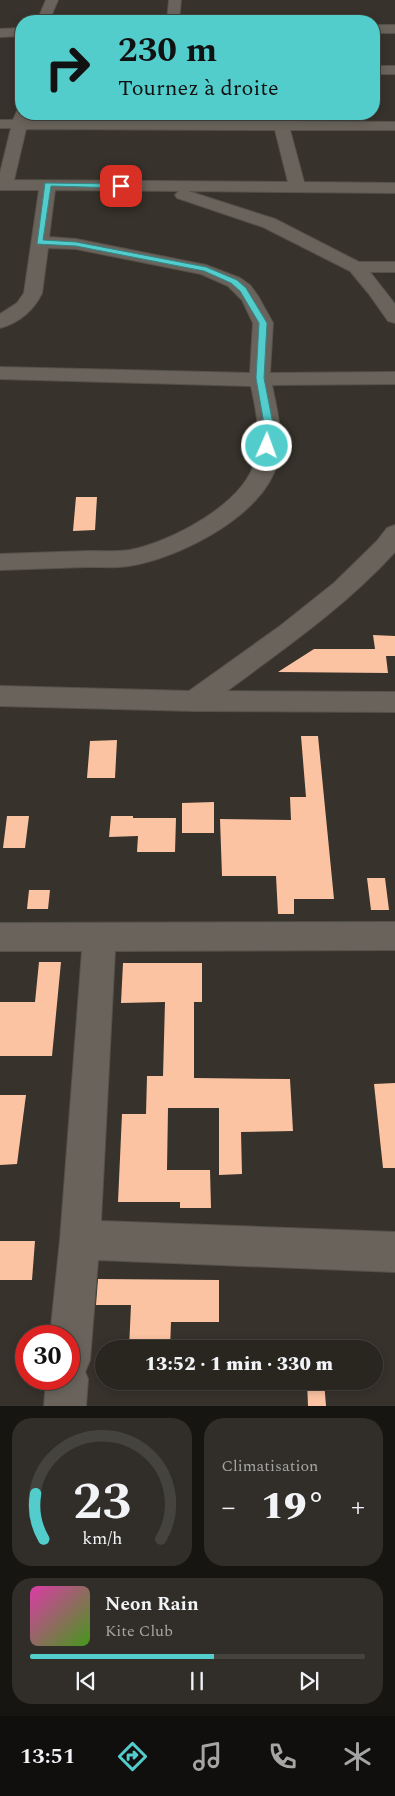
<!DOCTYPE html>
<html lang="fr">
<head>
<meta charset="utf-8">
<style>
  :root { --surface:#292620; --page:#312e29; --text:#f1f3f6; --muted:#a5a5a5; --line:#45433e; --accent:#52cdcc }
  body { margin:0; font-family:Spectral,serif; background:var(--page); color:var(--text); height:100vh; display:flex; flex-direction:column; font-size:19px; white-space:nowrap }
  * { box-sizing:border-box; margin:0 }
  p { font-size:16px; color:var(--muted) }
  .icon { flex:none; width:28px; height:28px; fill:none; stroke:currentColor; stroke-width:2; stroke-linecap:round; stroke-linejoin:round }
  .map { position:relative; height:1406px; overflow:hidden }
  .side { display:flex; flex-direction:column; gap:12px; padding:12px; background:#171512; flex:1 }
  .side>* { flex:none }
  .top-card { position:absolute; left:15px; top:15px; width:365px; height:105px; border-radius:20px; box-shadow:0 2px 8px #0003,0 0 0 1px var(--line); background:#52cdcc; color:#111; overflow:hidden }
  .speed { position:absolute; left:15px; top:1325px; display:flex; gap:10px; font-size:25px; font-weight:700; text-align:center }
  .speed>* { display:grid; place-content:center; width:65px; height:65px; border-radius:50%; background:var(--surface); box-shadow:0 2px 8px #0003,0 0 0 1px var(--line); line-height:1 }
  .speed .limit { border:8px solid #d22; background:#fff; color:#111 }
  .pin { position:absolute; display:grid; place-items:center; width:42px; height:42px; color:#fff; margin:-21px; border-radius:10px; box-shadow:0 2px 8px #0006 }
  .me { position:absolute; width:55px; margin:-28px; rotate:2deg; stroke-linejoin:round; filter:drop-shadow(0 0 4px #0008) }
  .turn { display:flex; align-items:center; gap:18px; height:105px; padding:0 20px; font-size:22px }
  .turn .icon { width:65px; height:65px; stroke-width:2.5 }
  .turn b { display:block; font-size:35px; line-height:42px }
  .big { font-size:38px; font-weight:800; line-height:1.1 }
  .side .card { flex:1; display:flex; flex-direction:column; justify-content:center; gap:8px; min-width:0; padding:0 18px; border-radius:20px; background:var(--page) }
  .side .dial { align-items:center; gap:0 }
  .dial svg { height:130px; overflow:visible; fill:none; stroke:var(--line); stroke-width:7; stroke-linecap:round; text-anchor:middle }
  .dial text { fill:var(--text); stroke:none }
  .song { display:flex; align-items:center; gap:15px }
  .cover { width:60px; height:60px; border-radius:8px; background:linear-gradient(135deg,hsl(320 70% 55%),hsl(100 70% 35%)) }
  .played { height:5px; border-radius:2px; background:linear-gradient(90deg,var(--accent) 55%,var(--line) 55%) }
  .keys { display:flex; justify-content:space-around; direction:ltr }
  .heat { display:flex; justify-content:space-between; align-items:center; font-size:28px; direction:ltr }
  .side .tiles { flex:1; display:grid; gap:12px; grid-template-columns:1fr 1fr }
  .card:last-child { grid-column:span 2 }
  .trip { position:absolute; left:95px; top:1340px; width:288px; height:50px; border-radius:25px; background:var(--surface); box-shadow:0 2px 8px #0003,0 0 0 1px var(--line); font-weight:800; line-height:50px; text-align:center }
  .dock { display:flex; height:80px; justify-content:space-around; align-items:center; background:#100f0d; color:var(--muted) }
  .dock .icon { width:35px; height:35px }
  .dock .current { color:var(--accent) }
  .dock b { font-size:22px; color:var(--text) }
  .map>svg:first-child { display:block }
  .building { fill:#fbc3a2 }
  .lines { fill:none; stroke-linecap:round; stroke-linejoin:round }
  .minor-casing { stroke:#54514a; stroke-width:2 }
  .minor { fill:#69635b; fill-rule:evenodd }
  .route { fill:#52cdcc; stroke:#358585 }
</style>
</head>
<body>
<div class="map">
<svg width="395" height="1406" viewBox="0 0 395 1406">
  <rect width="100%" height="100%" fill="#37322b"/>
  <!-- building -->
  <g class="building">
    <polygon points="76,497 97,497 95,530 73,531"/>
    <polygon points="373,635 395,636 395,656 386,656 388,673 278,672 314,649 375,649"/>
    <polygon points="301,736 318,736 334,899 294,899 294,914 278,914 276,876 222,876 220,819 291,820 290,797 306,797"/>
    <polygon points="117,740 115,778 87,778 90,741"/>
    <polygon points="214,802 214,833 182,833 182,803"/>
    <polygon points="7,816 29,816 25,848 3,848"/>
    <polygon points="111,816 133,816 133,818 176,818 175,852 137,852 138,836 109,837"/>
    <polygon points="367,878 385,878 389,910 371,910"/>
    <polygon points="29,890 50,890 48,909 27,909"/>
    <polygon points="39,962 61,962 52,1056 0,1056 0,1002 35,1002"/>
    <polygon points="123,963 202,963 202,1002 194,1002 194,1078 290,1079 293,1131 241,1132 242,1174 219,1175 219,1108 168,1108 167,1170 210,1170 211,1208 180,1208 180,1202 118,1202 122,1114 146,1114 147,1076 163,1076 165,1002 121,1003"/>
    <polygon points="395,1083 395,1168 383,1168 374,1084"/>
    <polygon points="0,1095 26,1095 17,1164 0,1165"/>
    <polygon points="0,1241 35,1241 32,1280 0,1280"/>
    <polygon points="98,1279 219,1280 219,1322 171,1322 170,1349 129,1349 131,1305 96,1305"/>
    <polygon points="307,1381 324,1381 326,1406 308,1406"/>
  </g>
  <g class="lines">
    <!-- minor casing -->
    <g class="minor-casing">
      <g id="minor">
        <polygon points="46,0 58,0 49,21 37,21"/>
        <polygon points="169,0 181,0 179,21 167,21"/>
        <rect x="374" y="25" width="21" height="8"/>
        <polygon points="21,28 21,36 0,37 0,29"/>
        <rect x="374" y="66" width="21" height="8"/>
        <path d="M21 110V114H29L28 120 272 121 271 114H285L287 121 395 122V130H290L304 182 395 183V193L188 191 275 219 359 262H395V272H370L395 304V323L388 321 369 294 350 271 263 227 177 198 175 195 179 191 55 190 49 237 76 239 206 265 240 278 250 285 258 296 273 323 270 373 395 372V384L272 385C277 410 284 436 278 461 265 515 180 558 129 566 116 568 101 567 87 567 58 568 29 569 0 570V554C29 553 58 552 88 551 101 551 116 552 130 550 171 542 244 504 255 461 262 437 256 410 251 386L0 379V367L250 373 253 323 242 300 228 286 201 274 76 249 48 248 42 293C34 310 19 323 0 328V314L17 303 24 293 39 190H0V173L11 128H0V120H13L17 111ZM26 129 275 130 288 182 14 180Z"/>
        <path d="M395 525V552C346 606 285 648 227 691L395 692V712L194 711 0 706V686L189 691 280 626 334 583 377 541 387 528Z"/>
        <polygon points="395,922 395,950 115,951 101,1221 395,1232 395,1272 98,1260 90,1360 85,1372 88,1379 86,1406 44,1406 46,1379 69,1379 69,1336 50,1336 60,1240 82,951 0,951 0,923"/>
      </g>
    </g>
    <!-- minor -->
    <use href="#minor" class="minor"/>
  </g>
  <!-- route -->
  <polygon class="route" points="45,183 121,184 124,186 121,188 51,186 43,240 76,242 206,267 237,280 246,288 267,323 264,378 273,424 271,448 264,448 263,446 264,424 256,378 259,323 240,291 231,283 204,271 76,246 37,244"/>
</svg>
<div class="speed"><div class="limit">30</div></div>
<div class="pin" style="left:121px;top:186px;background:#d93025"><svg class="icon" aria-label="arrive" viewBox="0 0 24 24"><path d="M6 21V4h12l-3 4 3 4H6"/></svg></div>
<svg class="me" style="left:267px;top:446px" viewBox="-20 -20 40 40"><circle r="17" fill="#52cdcc" stroke="#fff" stroke-width="3"/><path d="M0-11L8 9 0 5-8 9z" fill="#fff"/></svg>
<div class="trip">13:52 · 1 min · 330 m</div>
<div class="top-card">
<div class="turn"><svg class="icon" aria-label="right" viewBox="0 0 24 24"><path d="M7 20v-9h11M14 6l5 5-5 5"/></svg><div><b>230 m</b>Tournez à droite</div></div>
</div>
</div>
<section class="side">
<div class="tiles">
<div class="card dial"><svg viewBox="0 0 100 80">
<path d="M14 69A42 42 0 1 1 86 69"/>
<path d="M14 69A42 42 0 0 1 9 41" stroke="#52cdcc"/>
<text x="50" y="56" font-size="32" font-weight="700">23</text>
<text x="50" y="72" font-size="11">km/h</text>
</svg></div>
<div class="card"><p>Climatisation</p>
<div class="heat"><a>−</a><b class="big">19°</b><a>+</a></div>
</div>
<div class="card">
<div class="song"><i class="cover"></i><div><b>Neon Rain</b><p>Kite Club</p></div></div>
<div class="played"></div>
<div class="keys"><svg class="icon" aria-label="previous" viewBox="0 0 24 24"><path d="M18 5L8 12l10 7zM5 5v14"/></svg><svg class="icon" aria-label="pause" viewBox="0 0 24 24"><path d="M8 5v14M16 5v14"/></svg><svg class="icon" aria-label="next" viewBox="0 0 24 24"><path d="M6 5l10 7-10 7zM19 5v14"/></svg></div>
</div>
</div>
</section>
<nav class="dock">
<b>13:51</b>
<svg class="icon current" aria-label="directions" viewBox="0 0 24 24"><path d="M12 3l9 9-9 9-9-9zM9 14v-3h6M13 9l2 2-2 2"/></svg>
<svg class="icon" aria-label="music" viewBox="0 0 24 24"><path d="M9 18V5l10-2v13"/><circle cx="6" cy="18" r="3"/><circle cx="16" cy="16" r="3"/></svg>
<svg class="icon" aria-label="phone" viewBox="0 0 24 24"><path d="M5 4h4l2 5-3 2q2 4 5 5l2-3 5 2v4C11 20 4 13 5 4z"/></svg>
<svg class="icon" aria-label="climate" viewBox="0 0 24 24"><path d="M12 3v18M4 7l16 10M4 17L20 7"/></svg>
</nav>
</body>
</html>
